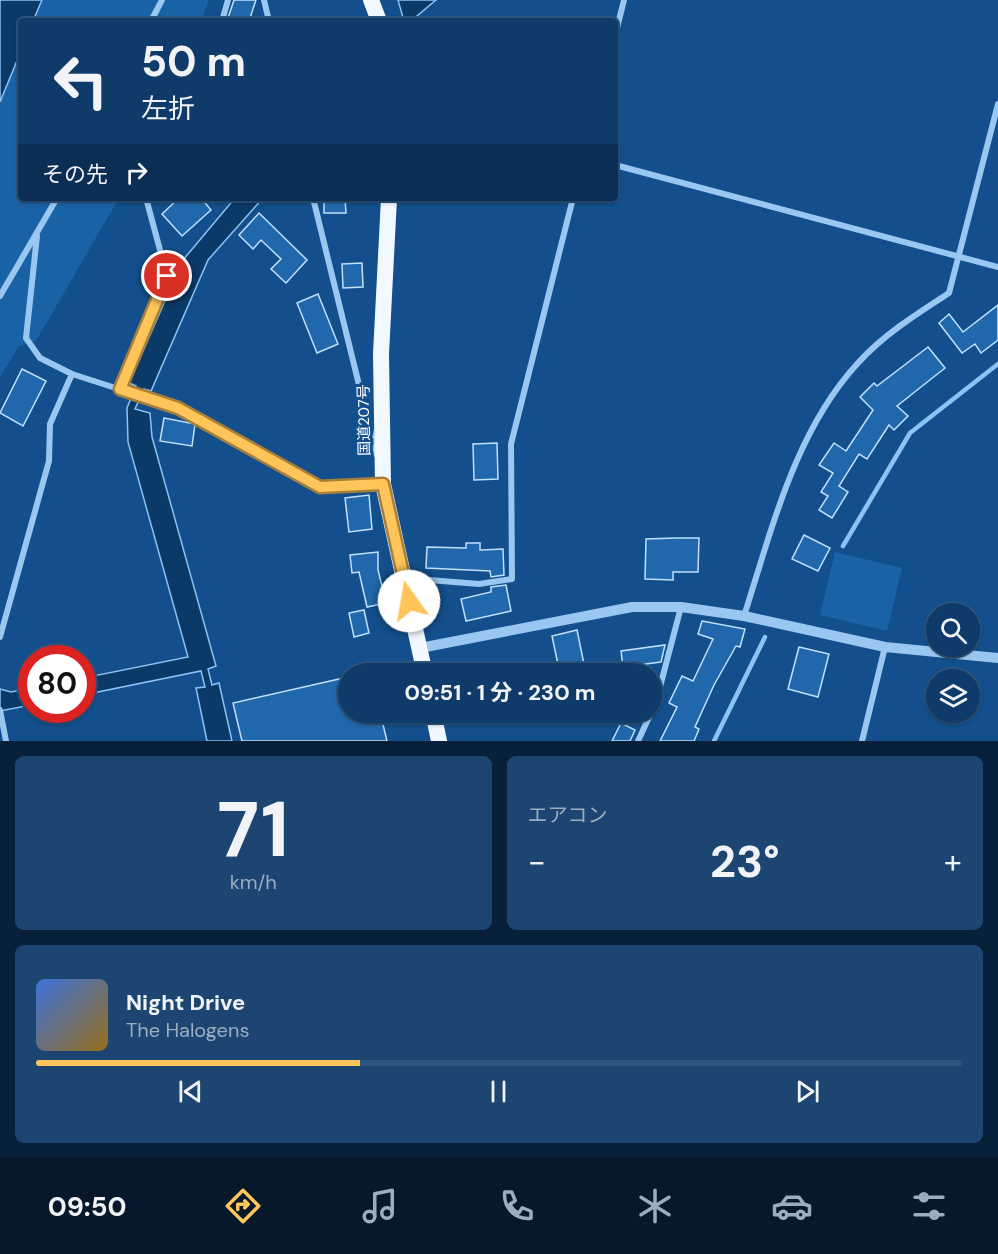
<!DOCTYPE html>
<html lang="ja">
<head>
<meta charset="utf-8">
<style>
  :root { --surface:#0e3b69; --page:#1c4671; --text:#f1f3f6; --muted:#9badc0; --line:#2e557d; --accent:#ffc45a }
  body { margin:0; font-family:"DM Sans","Noto Sans JP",sans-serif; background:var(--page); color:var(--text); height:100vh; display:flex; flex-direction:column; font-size:22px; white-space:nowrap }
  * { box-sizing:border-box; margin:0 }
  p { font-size:20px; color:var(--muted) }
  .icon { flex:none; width:33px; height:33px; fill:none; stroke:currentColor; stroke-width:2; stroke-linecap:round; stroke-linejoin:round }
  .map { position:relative; height:741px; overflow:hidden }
  .drawer { display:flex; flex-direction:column; gap:15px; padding:15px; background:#08203a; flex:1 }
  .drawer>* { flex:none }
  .hud { position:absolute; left:18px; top:18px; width:600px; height:183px; border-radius:6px; box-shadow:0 2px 4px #0004,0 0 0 2px var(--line); background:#0e3b69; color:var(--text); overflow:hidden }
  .fabs { position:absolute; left:926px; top:603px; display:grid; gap:12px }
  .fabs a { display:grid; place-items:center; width:54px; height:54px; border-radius:50%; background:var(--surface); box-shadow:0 2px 4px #0004,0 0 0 2px var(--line); font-size:30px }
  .speed { position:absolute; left:18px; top:645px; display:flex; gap:12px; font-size:30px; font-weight:700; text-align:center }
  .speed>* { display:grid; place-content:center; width:78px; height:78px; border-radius:50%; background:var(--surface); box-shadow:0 2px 4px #0004,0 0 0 2px var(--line); line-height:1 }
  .speed .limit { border:9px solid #d22; background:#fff; color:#111 }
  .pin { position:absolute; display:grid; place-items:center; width:51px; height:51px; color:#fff; margin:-26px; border:3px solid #fff; border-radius:50%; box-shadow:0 2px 6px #0007 }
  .me { position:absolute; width:66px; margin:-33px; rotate:347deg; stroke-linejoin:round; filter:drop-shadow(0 0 4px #0008) }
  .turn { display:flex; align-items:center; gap:21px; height:126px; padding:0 24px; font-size:27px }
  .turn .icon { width:78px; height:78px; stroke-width:2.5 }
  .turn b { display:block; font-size:42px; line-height:51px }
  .then { display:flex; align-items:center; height:57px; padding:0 24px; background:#0003; gap:12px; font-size:22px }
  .big { font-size:45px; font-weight:700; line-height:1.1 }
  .drawer .card { flex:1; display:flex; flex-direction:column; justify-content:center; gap:9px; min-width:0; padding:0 21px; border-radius:9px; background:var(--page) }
  .drawer .dial { align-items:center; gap:0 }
  .dial b { font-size:78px; line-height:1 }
  .song { display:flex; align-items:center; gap:18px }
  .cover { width:72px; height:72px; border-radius:9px; background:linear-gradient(135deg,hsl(220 70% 55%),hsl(40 70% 35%)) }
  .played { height:6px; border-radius:3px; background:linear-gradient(90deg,var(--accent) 35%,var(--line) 35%) }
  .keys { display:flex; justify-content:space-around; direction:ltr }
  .heat { display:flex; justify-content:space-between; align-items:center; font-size:33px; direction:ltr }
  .drawer .tiles { flex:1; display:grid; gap:15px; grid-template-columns:1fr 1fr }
  .card:last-child { grid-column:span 2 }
  .trip { position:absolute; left:338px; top:663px; width:324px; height:60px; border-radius:30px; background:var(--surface); box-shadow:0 2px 4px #0004,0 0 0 2px var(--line); font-weight:700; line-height:60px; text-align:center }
  .menu { display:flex; height:96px; justify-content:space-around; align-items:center; background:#06182a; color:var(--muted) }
  .menu .icon { width:42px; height:42px }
  .menu .selected { color:var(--accent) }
  .menu b { font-size:27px; color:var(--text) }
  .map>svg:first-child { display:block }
  .green { fill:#1a62a6 }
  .water { fill:#0b3968; stroke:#8cc3f4; stroke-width:1.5 }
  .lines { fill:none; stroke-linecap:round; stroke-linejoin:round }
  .stream { stroke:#8cc3f4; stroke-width:4.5 }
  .building { fill:#2067ab; stroke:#c1e0fc; stroke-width:1.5 }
  .minor { stroke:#9ac7f1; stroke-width:6 }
  .tertiary { stroke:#9ac7f1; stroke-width:10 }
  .trunk { stroke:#f2f8ff; stroke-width:16 }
  .route-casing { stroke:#a67f3a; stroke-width:15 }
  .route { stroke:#ffc45a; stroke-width:10 }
  .labels { text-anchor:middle; stroke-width:6; stroke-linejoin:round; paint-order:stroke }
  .street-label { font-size:15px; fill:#fff; stroke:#124f8c }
</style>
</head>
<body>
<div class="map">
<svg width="998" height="741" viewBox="0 0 998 741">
  <rect width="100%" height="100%" fill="#124f8c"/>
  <!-- green -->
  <g class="green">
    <polygon points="42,0 209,0 201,21 33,21"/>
    <polygon points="21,51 21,198 119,198 36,341 19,346 0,377 0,102"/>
    <polygon points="835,552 902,568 887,631 820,615"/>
  </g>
  <!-- water -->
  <g class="water">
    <polygon points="0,0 42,0 33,21 21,21 21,51 0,102"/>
    <polygon points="398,0 436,0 411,21 404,21"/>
    <polygon points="235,198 263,198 208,260 151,391 144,389 135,409 150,413 152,437 216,666 208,669 212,685 219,683 232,741 207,741 196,688 205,687 201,671 83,695 83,678 188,657 128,442 127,408 136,386 129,383 183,260"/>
    <polygon points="31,688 31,705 0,711 0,689 11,692"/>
  </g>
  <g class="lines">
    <!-- stream -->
    <g class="stream">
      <polyline points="843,546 910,433 998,364"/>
      <polyline points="714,741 765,637"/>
    </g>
  </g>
  <!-- building -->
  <g class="building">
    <polygon points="234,0 256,0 249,21 227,21"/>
    <polygon points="179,198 201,198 211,210 182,236 162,214"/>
    <polygon points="324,198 345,198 346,213 324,213"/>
    <polygon points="259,213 307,260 286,283 271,269 281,259 261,240 253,249 239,235"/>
    <polygon points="362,263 363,287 343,288 342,264"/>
    <polygon points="318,294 338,344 317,353 297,303"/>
    <polygon points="998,305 998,340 981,353 975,344 962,353 939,323 949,314 963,332"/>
    <polygon points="928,347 945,368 897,406 908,416 894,430 889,425 867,459 859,454 839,486 848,492 832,518 819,510 828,496 821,492 833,473 819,465 834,443 846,451 873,410 860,397 874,383 877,386"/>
    <polygon points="22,369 46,381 23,426 0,413"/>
    <polygon points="164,418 195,424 192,446 160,441"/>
    <polygon points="497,443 498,479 474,480 473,444"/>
    <polygon points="369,495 372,529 349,532 345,498"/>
    <polygon points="804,535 830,548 818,571 792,559"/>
    <polygon points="676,538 699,538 698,572 673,572 673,580 645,579 646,539"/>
    <polygon points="466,543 480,543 480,550 503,549 504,575 491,577 490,571 426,568 427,547 466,548"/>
    <polygon points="378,552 378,570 386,603 367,607 359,572 352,573 350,555"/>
    <polygon points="506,585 511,611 466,621 461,599 491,592 491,587"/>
    <polygon points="364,610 369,633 354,637 349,613"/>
    <polygon points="702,621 745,629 740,647 736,646 714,685 695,727 699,729 694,741 660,741 677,707 669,703 682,676 693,681 713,639 698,634"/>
    <polygon points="577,630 586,674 560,674 552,636"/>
    <polygon points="665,645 661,662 623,667 621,651"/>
    <polygon points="799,647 829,654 818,697 788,689"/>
    <polygon points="348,677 348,712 380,712 387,741 242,741 233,703"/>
    <polygon points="621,723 635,730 630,741 612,741"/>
  </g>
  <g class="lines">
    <!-- minor -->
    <g class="minor">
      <polyline points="264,0 269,21"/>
      <polyline points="151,21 162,0"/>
      <polyline points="222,21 228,0"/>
      <polyline points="615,36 624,0"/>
      <polyline points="615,165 998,267"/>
      <polyline points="313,198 376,454"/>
      <polyline points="37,236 26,338 40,358 72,374 178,408 320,487 383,484"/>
      <polyline points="0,296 57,198"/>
      <polyline points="120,389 167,276 146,198"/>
      <polyline points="404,578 479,584 512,579 511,444 573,198"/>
      <path d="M744 616C772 529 795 431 858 363 883 335 918 313 949 293L998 104"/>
      <polyline points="0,637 49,461 50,424 72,374"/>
      <polyline points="0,710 6,741"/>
      <polyline points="638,741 656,702 681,607"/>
      <polyline points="862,741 885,647"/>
    </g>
    <!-- tertiary -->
    <polyline class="tertiary" points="420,648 632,607 681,607 744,616 885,647 998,658"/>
    <!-- trunk -->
    <g class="trunk">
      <polyline points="371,0 379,21"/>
      <polyline points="389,198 381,354 383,484 425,674"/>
      <polyline points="433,712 439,741"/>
    </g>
  </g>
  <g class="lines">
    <!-- route casing -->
    <g class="route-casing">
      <polyline id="route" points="167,276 120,389 178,408 320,487 383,484 409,601"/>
    </g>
    <!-- route -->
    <use href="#route" class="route"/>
  </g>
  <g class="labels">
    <!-- street labels -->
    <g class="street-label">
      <text transform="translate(364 420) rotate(-91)" y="5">国道207号</text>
    </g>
  </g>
</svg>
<div class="fabs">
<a><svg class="icon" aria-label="search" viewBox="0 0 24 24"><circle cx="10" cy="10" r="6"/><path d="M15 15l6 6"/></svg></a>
<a><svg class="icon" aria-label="layers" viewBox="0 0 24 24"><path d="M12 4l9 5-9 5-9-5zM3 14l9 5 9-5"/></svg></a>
</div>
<div class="speed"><div class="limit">80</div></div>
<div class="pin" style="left:167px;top:276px;background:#d93025"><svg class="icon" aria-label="arrive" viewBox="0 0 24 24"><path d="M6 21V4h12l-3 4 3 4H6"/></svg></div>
<svg class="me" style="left:409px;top:601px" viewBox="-20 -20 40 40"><circle r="19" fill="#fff"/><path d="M0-13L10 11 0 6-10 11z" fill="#ffc45a"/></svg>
<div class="trip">09:51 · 1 分 · 230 m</div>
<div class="hud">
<div class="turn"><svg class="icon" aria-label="left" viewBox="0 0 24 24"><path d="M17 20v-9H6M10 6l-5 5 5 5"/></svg><div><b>50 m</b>左折</div></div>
<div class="then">その先<svg class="icon" aria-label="right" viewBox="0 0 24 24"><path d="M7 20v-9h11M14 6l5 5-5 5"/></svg></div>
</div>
</div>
<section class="drawer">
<div class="tiles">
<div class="card dial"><b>71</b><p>km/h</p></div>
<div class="card"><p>エアコン</p>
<div class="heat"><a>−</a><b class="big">23°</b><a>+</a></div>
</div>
<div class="card">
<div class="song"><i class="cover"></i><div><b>Night Drive</b><p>The Halogens</p></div></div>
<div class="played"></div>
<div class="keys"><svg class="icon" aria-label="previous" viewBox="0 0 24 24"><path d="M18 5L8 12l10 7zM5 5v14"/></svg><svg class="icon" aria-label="pause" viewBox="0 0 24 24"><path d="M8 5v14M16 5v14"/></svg><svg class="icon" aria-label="next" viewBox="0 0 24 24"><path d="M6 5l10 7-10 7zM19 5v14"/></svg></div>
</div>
</div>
</section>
<nav class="menu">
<b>09:50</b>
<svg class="icon selected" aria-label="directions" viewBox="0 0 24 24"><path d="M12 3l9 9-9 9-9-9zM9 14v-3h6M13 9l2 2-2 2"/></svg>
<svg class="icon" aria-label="music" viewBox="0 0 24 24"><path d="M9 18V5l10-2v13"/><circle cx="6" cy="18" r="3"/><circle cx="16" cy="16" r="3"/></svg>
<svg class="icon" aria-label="phone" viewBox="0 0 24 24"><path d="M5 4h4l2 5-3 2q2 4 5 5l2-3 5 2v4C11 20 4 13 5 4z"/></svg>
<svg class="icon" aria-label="climate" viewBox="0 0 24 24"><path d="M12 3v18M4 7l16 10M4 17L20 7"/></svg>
<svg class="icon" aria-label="car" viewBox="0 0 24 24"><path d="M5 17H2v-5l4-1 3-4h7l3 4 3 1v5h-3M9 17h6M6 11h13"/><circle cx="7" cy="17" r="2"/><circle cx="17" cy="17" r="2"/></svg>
<svg class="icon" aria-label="filters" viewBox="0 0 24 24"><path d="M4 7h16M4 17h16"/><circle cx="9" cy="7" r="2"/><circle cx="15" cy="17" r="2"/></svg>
</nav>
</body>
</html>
